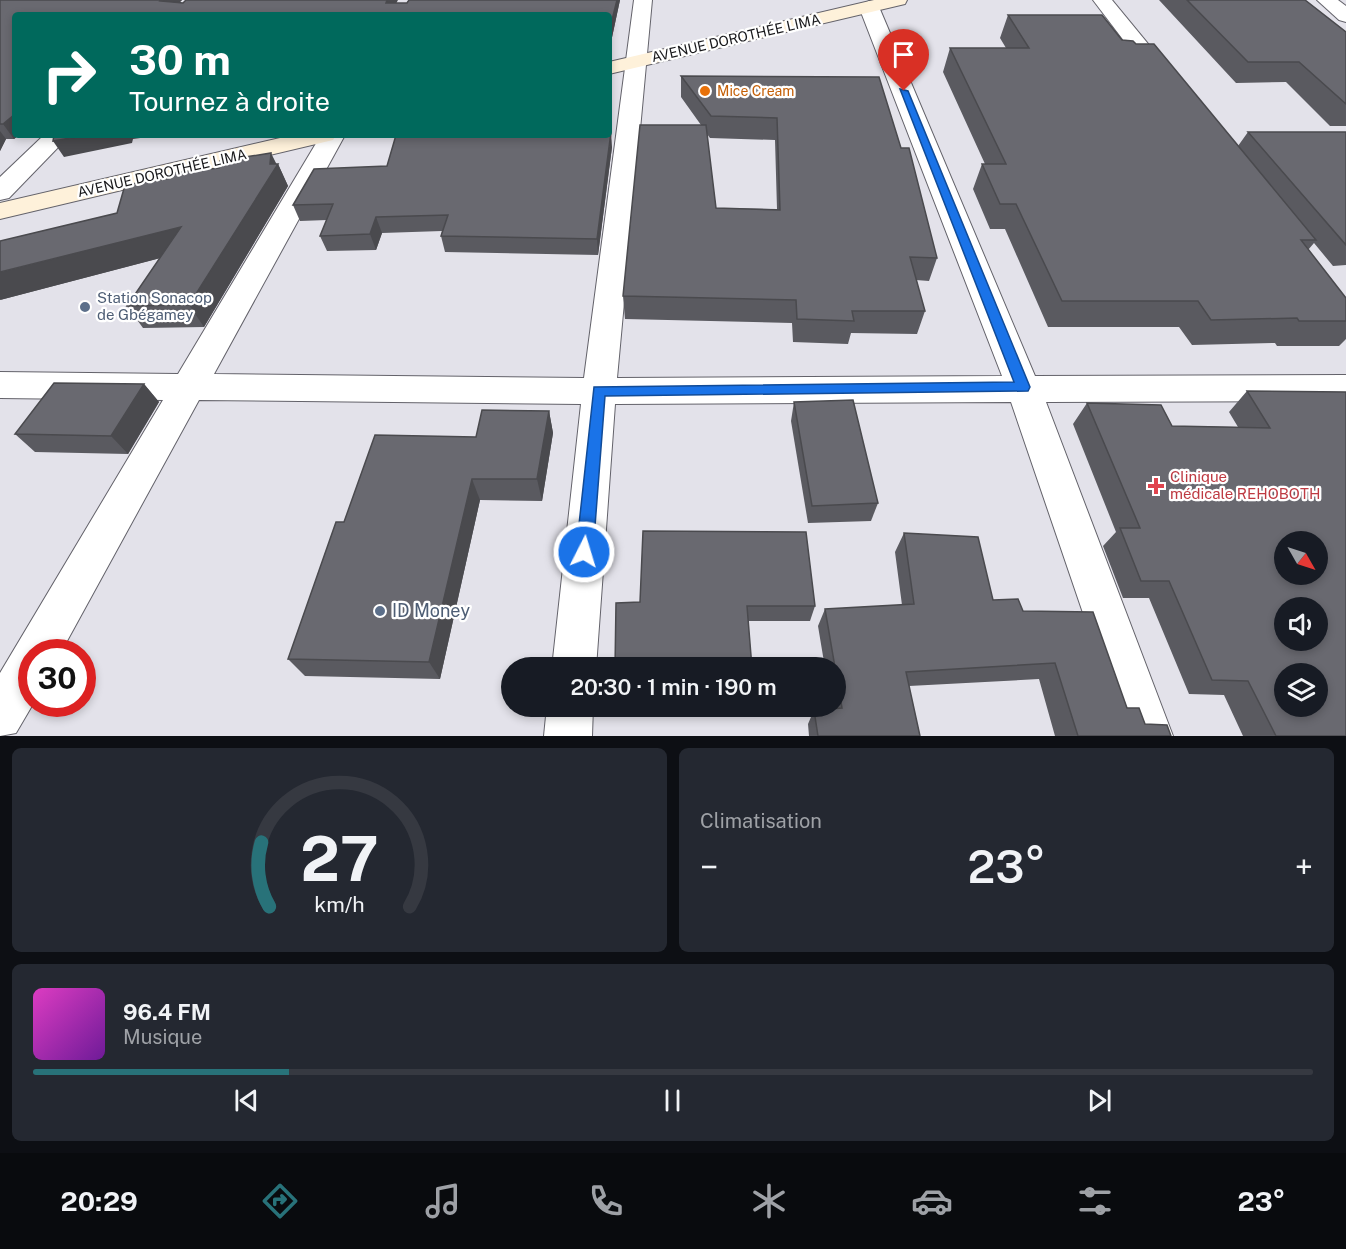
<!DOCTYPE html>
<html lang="fr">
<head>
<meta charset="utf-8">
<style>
  :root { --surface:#171b24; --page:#242831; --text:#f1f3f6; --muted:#9ea1a6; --line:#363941; --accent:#287279 }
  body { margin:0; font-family:"Public Sans",sans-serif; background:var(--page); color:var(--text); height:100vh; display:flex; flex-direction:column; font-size:22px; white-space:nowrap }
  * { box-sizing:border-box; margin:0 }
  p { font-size:20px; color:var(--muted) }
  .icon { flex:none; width:33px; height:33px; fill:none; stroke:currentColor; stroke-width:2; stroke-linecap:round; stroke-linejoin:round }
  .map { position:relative; height:736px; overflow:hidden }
  .drawer { display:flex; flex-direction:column; gap:12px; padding:12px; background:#0d0f14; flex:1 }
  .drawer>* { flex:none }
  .banner { position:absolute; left:12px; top:12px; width:600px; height:126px; border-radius:6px; box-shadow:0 3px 9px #0003; background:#00695c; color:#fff; overflow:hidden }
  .needle { width:39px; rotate:129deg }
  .tools { position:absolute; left:1274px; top:531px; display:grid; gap:12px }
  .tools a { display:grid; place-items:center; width:54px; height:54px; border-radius:50%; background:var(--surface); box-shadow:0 3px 9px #0003; font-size:30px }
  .speed { position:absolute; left:18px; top:639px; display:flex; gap:12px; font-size:30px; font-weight:700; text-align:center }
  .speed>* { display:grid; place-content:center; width:78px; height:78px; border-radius:50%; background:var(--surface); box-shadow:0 3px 9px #0003; line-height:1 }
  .speed .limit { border:9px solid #d22; background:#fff; color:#111 }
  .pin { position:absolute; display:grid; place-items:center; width:51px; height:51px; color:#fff; margin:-62px -26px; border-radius:50% 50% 50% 0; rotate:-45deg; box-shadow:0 0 6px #0007 }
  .pin .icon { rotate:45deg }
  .me { position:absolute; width:66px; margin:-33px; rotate:5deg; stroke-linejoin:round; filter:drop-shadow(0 0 4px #0008) }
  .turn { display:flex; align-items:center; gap:21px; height:126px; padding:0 18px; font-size:27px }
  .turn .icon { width:78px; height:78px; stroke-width:2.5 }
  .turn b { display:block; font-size:42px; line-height:51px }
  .big { font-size:45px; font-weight:600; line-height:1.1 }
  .drawer .tile { flex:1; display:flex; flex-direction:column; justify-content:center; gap:9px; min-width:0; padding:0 21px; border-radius:9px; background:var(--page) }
  .drawer .dial { align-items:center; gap:0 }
  .dial svg { height:156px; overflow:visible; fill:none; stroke:var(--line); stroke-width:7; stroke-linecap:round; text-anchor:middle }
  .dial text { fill:var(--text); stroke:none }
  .song { display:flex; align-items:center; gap:18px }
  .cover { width:72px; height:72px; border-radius:9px; background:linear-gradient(135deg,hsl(310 70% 55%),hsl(280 70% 35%)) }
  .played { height:6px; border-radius:3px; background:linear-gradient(90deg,var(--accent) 20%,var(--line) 20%) }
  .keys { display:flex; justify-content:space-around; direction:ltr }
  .heat { display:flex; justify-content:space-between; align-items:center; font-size:33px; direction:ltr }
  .drawer .tiles { flex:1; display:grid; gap:12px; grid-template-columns:1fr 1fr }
  .tile:last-child { grid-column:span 2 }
  .trip { position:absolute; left:501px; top:657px; width:345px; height:60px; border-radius:30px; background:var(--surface); box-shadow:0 3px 9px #0003; font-weight:600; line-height:60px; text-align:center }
  .dock { display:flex; height:96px; justify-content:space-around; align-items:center; background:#090b0e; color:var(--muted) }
  .dock .icon { width:42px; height:42px }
  .dock .on { color:var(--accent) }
  .dock b { font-size:27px; color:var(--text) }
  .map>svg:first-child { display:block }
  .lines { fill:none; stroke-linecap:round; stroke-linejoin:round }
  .minor-casing { stroke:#63626a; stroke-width:2 }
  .secondary-casing { stroke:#63626a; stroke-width:2 }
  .minor { fill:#fff; fill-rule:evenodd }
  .secondary { fill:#fef1da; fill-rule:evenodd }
  .wall { fill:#5a5a60; fill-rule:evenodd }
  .shaded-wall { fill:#4a4a4e }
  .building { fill:#696970; stroke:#4a4a4e; stroke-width:1.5; fill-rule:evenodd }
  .route { fill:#1a73e8; stroke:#114b97; stroke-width:1.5 }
  .food-dot { fill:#e8710a; stroke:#fff; stroke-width:2 }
  .service-dot { fill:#5c6f8a; stroke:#fff; stroke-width:2 }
  .health-dot { fill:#e0444e; stroke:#fff; stroke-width:2 }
  .labels { text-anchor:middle; stroke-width:4.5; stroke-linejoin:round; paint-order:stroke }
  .far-street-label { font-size:14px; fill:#18181b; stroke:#fff }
  .far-food-label { font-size:14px; fill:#c56008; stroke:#fff; text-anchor:start }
  .service-label { font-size:15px; fill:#4e5e75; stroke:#fff; text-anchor:start }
  .health-label { font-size:15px; fill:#be3a42; stroke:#fff; text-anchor:start }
  .near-service-label { font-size:18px; fill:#4e5e75; stroke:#fff; text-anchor:start }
</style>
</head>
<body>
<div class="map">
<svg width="1346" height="736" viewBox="0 0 1346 736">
  <rect width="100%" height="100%" fill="#e3e2ea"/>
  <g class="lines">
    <!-- minor casing -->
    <g class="minor-casing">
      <g id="minor">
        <polygon points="634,0 652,0 617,378 1002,376 859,7 869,1 879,7 1035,376 1346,375 1346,401 1046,402 1173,736 1125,736 1011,402 615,404 596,668 552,668 581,404 199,400 61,652 32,652 33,704 16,733 0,736 0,673 163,400 0,398 0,372 178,374 321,135 345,135 214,374 584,378"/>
        <polygon points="1093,0 1112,0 1172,73 1175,78 1172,83 1156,83"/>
        <polygon points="1317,0 1338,0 1346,6 1346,22 1339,20"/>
        <polygon points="44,135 70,135 9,198 0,200 0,177"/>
        <polygon points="547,706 593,706 592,736 544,736"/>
      </g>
    </g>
    <!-- secondary casing -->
    <g class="secondary-casing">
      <g id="secondary">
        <polygon points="874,0 907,0 905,4 609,74 609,62"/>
        <polygon points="293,135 336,135 333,140 0,219 0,203"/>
      </g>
    </g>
    <!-- minor -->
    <use href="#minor" class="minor"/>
    <!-- secondary -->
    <use href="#secondary" class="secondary"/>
  </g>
  <!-- wall -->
  <g class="wall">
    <polygon points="0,0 182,0 179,3 407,3 409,0 620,0 611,42 15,15 15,135 19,135 14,139 6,139 0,151"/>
    <polygon points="1159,0 1305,0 1346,32 1346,126 1330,126 1286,82 1236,83"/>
    <polygon points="1008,15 1122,40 1136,44 1238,146 1248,132 1346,132 1346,265 1333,266 1314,243 1308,250 1346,298 1346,339 1339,346 1277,346 1275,343 1192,345 1179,327 1048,327 1005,229 990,229 973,189 982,164 985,164 943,72 950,48 1006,48 1000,38"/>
    <path d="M681 76 901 148 937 258 929 281 916 280 925 311 917 334 851 333 848 344 793 342 792 323 625 319 623 296 701 125 681 97ZM707 134 710 138 775 140 777 209 716 208Z"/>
    <polygon points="612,147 598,255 445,252 441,236 442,231 382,233 376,250 327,251 320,236 327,220 300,221 293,205 387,166"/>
    <polygon points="278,164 288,186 204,327 143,328 127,306 160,258 0,300 117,213 171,178"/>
    <polygon points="144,384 159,402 128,454 35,452 15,434"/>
    <polygon points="1247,391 1346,392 1346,736 1243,736 1224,695 1189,694 1149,598 1123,598 1103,546 1116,532 1073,424 1087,403 1172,426 1238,427 1229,412"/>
    <polygon points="794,402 878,503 871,521 808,523 791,421"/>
    <polygon points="549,411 553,433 542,501 480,500 440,679 305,676 288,659 344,522 476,437"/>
    <polygon points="904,533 993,600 1023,611 1145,724 1171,736 1055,736 1039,679 909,686 920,736 809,736 808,724 814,710 832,709 832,706 836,706 836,668 825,668 818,626 825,609 902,605 895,552"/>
    <polygon points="616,603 815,606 810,621 748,621"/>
  </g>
  <!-- shaded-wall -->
  <g class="shaded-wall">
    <polygon points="161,0 182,0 167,15 160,1"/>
    <polygon points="387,0 398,0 390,15 386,3"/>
    <polygon points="617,0 620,0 611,42 609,43 609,28"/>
    <polygon points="15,114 15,135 19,135 14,139 3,124"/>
    <polygon points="0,131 6,139 0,151"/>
    <polygon points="611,132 612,147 598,255 597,239"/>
    <polygon points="87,135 162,135 133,139 132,143 64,157 53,141"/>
    <polygon points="271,153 277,165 278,164 288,186 204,327 189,305 270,164"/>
    <polygon points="376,217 382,233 376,250 370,234"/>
    <polygon points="181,227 195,249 0,300 0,272"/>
    <polygon points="144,384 159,402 128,454 111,436"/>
    <polygon points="549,411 553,433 542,501 537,479"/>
    <polygon points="472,479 480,500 440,679 429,662"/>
  </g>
  <!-- building -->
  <g class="building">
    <polygon points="0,0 161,0 160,1 183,3 186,0 387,0 386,3 407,3 409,0 617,0 610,28 609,28 609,15 15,15 15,114 3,124 0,124"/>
    <polygon points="1187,0 1305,0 1346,32 1346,104 1299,62 1248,62"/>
    <polygon points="1008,15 1102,15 1122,40 1133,41 1136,44 1154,44 1316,240 1301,240 1346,298 1346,321 1299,321 1297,318 1211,320 1198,301 1062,301 1016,204 1000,204 982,164 1006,164 950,48 1029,48"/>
    <polygon points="681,76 879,77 901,148 909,148 937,258 910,257 925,311 852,311 854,321 797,319 796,300 623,296 640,125 706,125 716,208 780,210 777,118 711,116"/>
    <polygon points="609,132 611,132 597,239 441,236 448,215 376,217 370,234 320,236 333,204 293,205 314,169 387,166 396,135 609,135"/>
    <polygon points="1248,132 1346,132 1346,245"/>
    <polygon points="54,135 87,135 53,141"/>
    <polygon points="271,153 270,164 278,164 189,305 127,306 181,227 0,272 0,241 117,213 125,185 171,178 172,173 219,168 220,161"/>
    <polygon points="54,383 144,384 111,436 15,434"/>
    <path d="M1247 391 1346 392V736H1276L1248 681 1212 680 1169 581H1141L1120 528H1140L1087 403 1161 405 1172 426 1270 428ZM1284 542H1317V574H1284ZM1284 608H1317V640H1284ZM1284 674H1317V706H1284Z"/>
    <polygon points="853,400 878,503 812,506 794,402"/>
    <polygon points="482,410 549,411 537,479 472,479 429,662 288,659 336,522 344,522 375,435 476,437"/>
    <polygon points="643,531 806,532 815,606 747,606 752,668 615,668 616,603 640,602"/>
    <polygon points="904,533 978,537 993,600 1018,599 1023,611 1093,612 1127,708 1139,708 1145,724 1167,725 1171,736 1078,736 1055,663 906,672 920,736 818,736 814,710 842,708 825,609 914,604"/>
  </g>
  <!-- route -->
  <polygon class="route" points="900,89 908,91 1030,387 1028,391 605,396 593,552 590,558 584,560 578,558 576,552 594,387 1014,382"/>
  <!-- markers -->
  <circle class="food-dot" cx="705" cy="91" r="6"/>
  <g class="service-dot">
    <circle cx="85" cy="307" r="6"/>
    <circle cx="380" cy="611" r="6"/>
  </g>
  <path class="health-dot" d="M1153 477h6v6h6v6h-6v6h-6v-6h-6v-6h6z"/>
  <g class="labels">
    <!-- far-street labels -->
    <g class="far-street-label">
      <text transform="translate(736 38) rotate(-13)" y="5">AVENUE DOROTHÉE LIMA</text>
      <text transform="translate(162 173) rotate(-13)" y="5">AVENUE DOROTHÉE LIMA</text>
    </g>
    <!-- far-food labels -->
    <g class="far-food-label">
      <text x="717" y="96">Mice Cream</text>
    </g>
    <!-- service labels -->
    <g class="service-label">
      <text x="97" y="303">Station Sonacop<tspan x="97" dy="17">de Gbégamey</tspan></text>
    </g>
    <!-- health labels -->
    <g class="health-label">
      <text x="1170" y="482">Clinique<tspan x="1170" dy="17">médicale REHOBOTH</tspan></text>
    </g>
    <!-- near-service labels -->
    <g class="near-service-label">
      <text x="392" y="617">ID Money</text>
    </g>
  </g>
</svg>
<div class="tools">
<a><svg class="needle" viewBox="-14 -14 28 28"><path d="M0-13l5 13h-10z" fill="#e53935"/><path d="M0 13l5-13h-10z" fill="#9ea1a6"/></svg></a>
<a><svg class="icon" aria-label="sound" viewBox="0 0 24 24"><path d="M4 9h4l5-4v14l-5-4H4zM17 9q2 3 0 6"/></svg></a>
<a><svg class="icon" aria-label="layers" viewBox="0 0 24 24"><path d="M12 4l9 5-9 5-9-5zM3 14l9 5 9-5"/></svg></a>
</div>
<div class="speed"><div class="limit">30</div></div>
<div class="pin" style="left:904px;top:91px;background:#d93025"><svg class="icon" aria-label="arrive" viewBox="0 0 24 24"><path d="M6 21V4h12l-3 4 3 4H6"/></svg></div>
<svg class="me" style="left:584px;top:552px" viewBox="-20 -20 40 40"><circle r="17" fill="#1a73e8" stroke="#fff" stroke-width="3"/><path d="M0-11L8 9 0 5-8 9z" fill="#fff"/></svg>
<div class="trip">20:30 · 1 min · 190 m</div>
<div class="banner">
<div class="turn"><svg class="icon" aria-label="right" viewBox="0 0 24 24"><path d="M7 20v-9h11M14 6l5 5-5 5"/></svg><div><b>30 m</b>Tournez à droite</div></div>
</div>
</div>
<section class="drawer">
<div class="tiles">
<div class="tile dial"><svg viewBox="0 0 100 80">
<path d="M14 69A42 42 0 1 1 86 69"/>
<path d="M14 69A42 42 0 0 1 10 36" stroke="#287279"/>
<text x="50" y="56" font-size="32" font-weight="700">27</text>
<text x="50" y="72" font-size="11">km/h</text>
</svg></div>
<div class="tile"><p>Climatisation</p>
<div class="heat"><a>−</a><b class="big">23°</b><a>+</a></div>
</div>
<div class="tile">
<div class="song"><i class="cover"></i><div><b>96.4 FM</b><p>Musique</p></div></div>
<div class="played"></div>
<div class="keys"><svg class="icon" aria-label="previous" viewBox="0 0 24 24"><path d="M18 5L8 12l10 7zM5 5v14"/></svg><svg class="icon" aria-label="pause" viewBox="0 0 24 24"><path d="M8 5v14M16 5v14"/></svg><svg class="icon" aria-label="next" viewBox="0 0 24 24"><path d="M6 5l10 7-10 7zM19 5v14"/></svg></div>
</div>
</div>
</section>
<nav class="dock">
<b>20:29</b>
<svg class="icon on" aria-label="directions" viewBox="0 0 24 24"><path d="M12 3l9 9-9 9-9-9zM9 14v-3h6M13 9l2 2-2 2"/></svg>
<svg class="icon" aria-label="music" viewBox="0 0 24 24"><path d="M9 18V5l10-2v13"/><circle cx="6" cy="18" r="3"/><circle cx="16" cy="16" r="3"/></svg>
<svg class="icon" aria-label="phone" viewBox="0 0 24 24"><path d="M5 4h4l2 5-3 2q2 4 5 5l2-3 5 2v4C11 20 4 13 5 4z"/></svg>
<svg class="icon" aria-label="climate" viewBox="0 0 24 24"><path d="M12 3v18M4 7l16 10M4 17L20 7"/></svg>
<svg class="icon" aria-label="car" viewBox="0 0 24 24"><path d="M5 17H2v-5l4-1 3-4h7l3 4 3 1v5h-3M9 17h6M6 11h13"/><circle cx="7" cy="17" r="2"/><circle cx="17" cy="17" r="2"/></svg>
<svg class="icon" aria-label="filters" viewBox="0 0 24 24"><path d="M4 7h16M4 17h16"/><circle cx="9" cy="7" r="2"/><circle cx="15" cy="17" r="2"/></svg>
<b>23°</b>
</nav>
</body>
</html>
